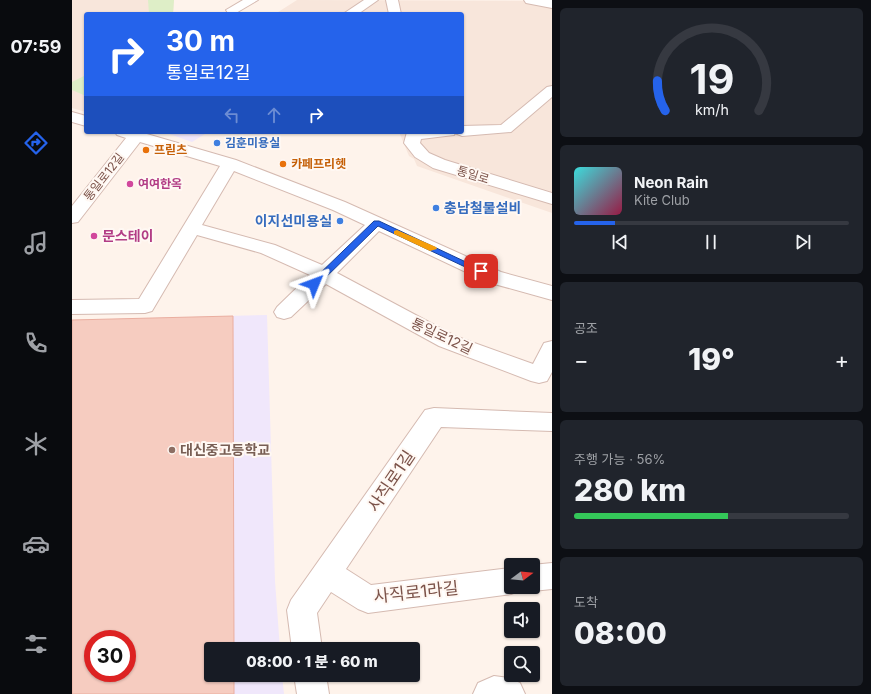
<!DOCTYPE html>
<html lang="ko">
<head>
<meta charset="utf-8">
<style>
  :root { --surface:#171b24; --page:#20242c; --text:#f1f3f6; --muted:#9ea1a6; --line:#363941; --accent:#2563eb }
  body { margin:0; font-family:Inter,"Noto Sans KR",sans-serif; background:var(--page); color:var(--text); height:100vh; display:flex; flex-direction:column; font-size:15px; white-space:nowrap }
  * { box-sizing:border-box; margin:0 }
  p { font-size:13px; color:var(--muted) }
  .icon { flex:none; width:22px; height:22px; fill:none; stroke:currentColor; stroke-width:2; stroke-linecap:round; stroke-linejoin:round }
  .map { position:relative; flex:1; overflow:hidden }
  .drawer { display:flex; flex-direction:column; gap:8px; padding:8px; background:#0d0f14; width:319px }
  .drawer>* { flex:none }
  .guide { position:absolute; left:12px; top:12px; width:380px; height:122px; border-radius:4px; box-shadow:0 1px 3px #0004; background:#2563eb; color:#fff; overflow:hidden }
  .needle { width:26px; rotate:74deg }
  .tools { position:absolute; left:432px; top:558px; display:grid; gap:8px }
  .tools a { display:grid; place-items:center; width:36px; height:36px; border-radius:4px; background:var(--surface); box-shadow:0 1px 3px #0004; font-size:20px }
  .speed { position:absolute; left:12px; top:630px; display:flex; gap:8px; font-size:20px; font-weight:700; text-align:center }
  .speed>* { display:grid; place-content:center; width:52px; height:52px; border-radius:50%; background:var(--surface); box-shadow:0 1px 3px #0004; line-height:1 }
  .speed .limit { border:6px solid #d22; background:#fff; color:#111 }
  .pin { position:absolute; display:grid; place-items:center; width:34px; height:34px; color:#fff; margin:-17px; border-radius:8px; box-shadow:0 2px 6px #0006 }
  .me { position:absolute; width:44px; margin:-22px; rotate:46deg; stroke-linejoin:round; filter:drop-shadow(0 0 3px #0008) }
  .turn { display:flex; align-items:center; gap:14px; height:84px; padding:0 16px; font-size:18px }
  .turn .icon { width:52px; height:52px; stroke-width:2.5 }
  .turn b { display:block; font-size:28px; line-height:34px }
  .lanes { display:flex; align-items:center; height:38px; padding:0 16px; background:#0003; justify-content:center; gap:20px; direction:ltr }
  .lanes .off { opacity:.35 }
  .big { font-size:30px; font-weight:800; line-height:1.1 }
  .drawer .tile { flex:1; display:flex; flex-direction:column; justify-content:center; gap:6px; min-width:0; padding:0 14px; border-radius:6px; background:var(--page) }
  .drawer .dial { align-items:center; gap:0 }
  .dial svg { height:104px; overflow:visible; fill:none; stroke:var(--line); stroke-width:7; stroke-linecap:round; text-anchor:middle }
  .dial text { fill:var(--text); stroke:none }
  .song { display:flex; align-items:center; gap:12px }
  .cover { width:48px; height:48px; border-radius:6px; background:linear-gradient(135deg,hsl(180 70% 55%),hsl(340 70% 35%)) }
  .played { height:4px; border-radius:2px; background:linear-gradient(90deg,var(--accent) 15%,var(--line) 15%) }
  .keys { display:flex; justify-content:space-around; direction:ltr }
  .heat { display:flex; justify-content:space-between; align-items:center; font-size:22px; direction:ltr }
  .charge { height:6px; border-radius:3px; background:linear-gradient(90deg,#34c759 56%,var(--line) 0) }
  .trip { position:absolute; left:132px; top:642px; width:216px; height:40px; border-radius:4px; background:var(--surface); box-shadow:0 1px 3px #0004; font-weight:800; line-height:40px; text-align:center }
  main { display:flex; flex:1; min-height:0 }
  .tabs { display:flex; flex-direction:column; width:72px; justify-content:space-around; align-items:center; background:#090b0e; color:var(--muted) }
  .tabs .icon { width:28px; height:28px }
  .tabs .on { color:var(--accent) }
  .tabs b { font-size:18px; color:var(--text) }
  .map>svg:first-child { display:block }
  .residential { fill:#f8e6db }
  .education { fill:#f0e7fb; fill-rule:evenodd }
  .green { fill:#deeec7 }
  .building { fill:#f6ccc0; stroke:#eaae9f; fill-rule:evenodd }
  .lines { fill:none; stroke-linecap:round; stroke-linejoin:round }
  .minor-casing { stroke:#d5bab1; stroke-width:2 }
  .minor { fill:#fff; fill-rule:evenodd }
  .route { fill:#2563eb; stroke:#184099 }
  .slow { fill:#f59e0b }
  .shop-dot { fill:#3f7fe0; stroke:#fff8f3; stroke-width:1.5 }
  .food-dot { fill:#e8710a; stroke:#fff8f3; stroke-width:1.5 }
  .hotel-dot { fill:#d1479c; stroke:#fff8f3; stroke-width:1.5 }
  .education-dot { fill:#8d6e63; stroke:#fff8f3; stroke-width:1.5 }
  .labels { text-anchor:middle; stroke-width:4; stroke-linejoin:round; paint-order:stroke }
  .far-shop-label { font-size:12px; font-weight:bold; fill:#366cbe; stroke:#fff8f3; text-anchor:start }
  .far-food-label { font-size:12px; font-weight:bold; fill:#c56008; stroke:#fff8f3; text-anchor:start }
  .far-street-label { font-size:12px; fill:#7c534a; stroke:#fff8f3 }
  .far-hotel-label { font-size:12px; font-weight:bold; fill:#b23c85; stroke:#fff8f3; text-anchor:start }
  .shop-label { font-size:14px; font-weight:bold; fill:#366cbe; stroke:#fff8f3; text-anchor:start }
  .hotel-label { font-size:14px; font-weight:bold; fill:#b23c85; stroke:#fff8f3; text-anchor:start }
  .street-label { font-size:14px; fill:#7c534a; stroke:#fff8f3 }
  .education-label { font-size:14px; font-weight:bold; fill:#785e54; stroke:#fff8f3; text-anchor:start }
  .near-street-label { font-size:17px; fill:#7c534a; stroke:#fff8f3 }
</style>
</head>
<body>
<main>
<nav class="tabs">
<b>07:59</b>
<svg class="icon on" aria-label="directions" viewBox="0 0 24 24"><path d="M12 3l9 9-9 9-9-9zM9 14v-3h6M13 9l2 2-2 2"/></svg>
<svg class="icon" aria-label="music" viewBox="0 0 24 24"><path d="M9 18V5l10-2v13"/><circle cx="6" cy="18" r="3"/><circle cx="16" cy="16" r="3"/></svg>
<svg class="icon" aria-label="phone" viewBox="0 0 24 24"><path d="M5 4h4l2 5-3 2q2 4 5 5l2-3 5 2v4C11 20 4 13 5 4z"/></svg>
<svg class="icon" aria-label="climate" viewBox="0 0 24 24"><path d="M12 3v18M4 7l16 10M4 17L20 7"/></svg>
<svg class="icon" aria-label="car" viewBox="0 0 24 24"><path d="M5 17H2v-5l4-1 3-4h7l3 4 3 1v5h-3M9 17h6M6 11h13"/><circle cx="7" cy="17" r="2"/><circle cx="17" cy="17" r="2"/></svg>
<svg class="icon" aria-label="filters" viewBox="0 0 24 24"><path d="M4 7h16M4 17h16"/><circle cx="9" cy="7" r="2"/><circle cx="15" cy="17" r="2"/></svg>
</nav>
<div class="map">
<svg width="480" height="694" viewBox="0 0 480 694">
  <rect width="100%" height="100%" fill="#fef3eb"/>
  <!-- residential -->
  <g class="residential">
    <polygon points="0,0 102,0 101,14 14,14 14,112 0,108"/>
    <polygon points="225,0 480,1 480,213 345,166 342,159 337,156 327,132 390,132 390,14 203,14"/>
  </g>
  <!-- education -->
  <g class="education">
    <polygon points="92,132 136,132 120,142"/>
    <path d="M195 315 203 581 208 649H139V675H210L212 694H0V320ZM21 639H55V673H21Z"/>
  </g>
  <!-- green -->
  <g class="green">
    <polygon points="76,0 102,0 101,14 77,14"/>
    <polygon points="14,75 14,96 0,90 0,82"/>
  </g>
  <!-- building -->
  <path class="building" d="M161 316 162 649H139V675H162V694H0V320ZM21 639H55V673H21Z"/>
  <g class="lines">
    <!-- minor casing -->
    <g class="minor-casing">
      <g id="minor">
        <polygon points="171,0 186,0 164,13 156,13 154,10"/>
        <polygon points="292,0 306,0 286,14 271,14"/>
        <polygon points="314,0 326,0 329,14 317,14"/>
        <polygon points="452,0 480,0 480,8 454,3"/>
        <polygon points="480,86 480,97 439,132 390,136 383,133 382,135 349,139 348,143 357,153 373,160 480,193 480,204 361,168 343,157 332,143 335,132 390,132 390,126 429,125 475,87"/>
        <polygon points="0,112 14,116 14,126 0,122"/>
        <path d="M43 132H68L164 160 273 202 429 272 480 286V300L415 282 307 231 265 273 383 336 461 364 472 343 480 341V372L475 381 467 383 459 381 367 346 254 284 219 317 212 319 205 317 202 312 205 307 238 275 189 253 125 235 80 311 73 313 0 314V300L67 299 148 166 68 142 6 222 0 223V206L54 138 45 135ZM162 171 261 210 293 225 250 265 203 245 130 225Z"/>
        <polygon points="362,408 480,413 480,431 369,427 274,569 299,585 439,568 439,587 461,587 460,565 480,563 480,589 461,591 451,587 449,590 439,594 296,613 286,609 259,592 245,613 250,649 220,649 215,610 219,600 353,410"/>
        <polygon points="222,675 254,675 257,694 225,694"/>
        <polygon points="422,676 437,678 448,683 453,694 401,694 406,683"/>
      </g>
    </g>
    <!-- minor -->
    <use href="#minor" class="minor"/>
  </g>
  <!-- route -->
  <polygon class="route" points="302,221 307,221 413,271 412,273 406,273 306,226 245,286 239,286 239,282"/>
  <!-- slow -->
  <polygon class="slow" points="325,230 364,247 365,249 358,251 322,234 322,231"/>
  <!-- markers -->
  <g class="shop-dot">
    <circle cx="145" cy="143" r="4"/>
    <circle cx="364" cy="208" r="4"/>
    <circle cx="268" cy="221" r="4"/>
  </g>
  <g class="food-dot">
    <circle cx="74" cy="150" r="4"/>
    <circle cx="211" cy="164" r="4"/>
  </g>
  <g class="hotel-dot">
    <circle cx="58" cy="184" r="4"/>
    <circle cx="22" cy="236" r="4"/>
  </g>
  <circle class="education-dot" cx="100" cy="450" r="4"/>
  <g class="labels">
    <!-- far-shop labels -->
    <g class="far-shop-label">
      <text x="153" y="147">김훈미용실</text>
    </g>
    <!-- far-food labels -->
    <g class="far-food-label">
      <text x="82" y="154">프릳츠</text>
      <text x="219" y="168">카페프리헷</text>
    </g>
    <!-- far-street labels -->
    <g class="far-street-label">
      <text transform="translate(401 175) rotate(17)" y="4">통일로</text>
      <text transform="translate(32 177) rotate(-52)" y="4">통일로12길</text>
    </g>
    <!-- far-hotel labels -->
    <g class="far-hotel-label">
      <text x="66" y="188">여여한옥</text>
    </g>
    <!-- shop labels -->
    <g class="shop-label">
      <text x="372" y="213">충남철물설비</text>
      <text x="260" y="226" text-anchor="end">이지선미용실</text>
    </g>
    <!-- hotel labels -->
    <g class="hotel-label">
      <text x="30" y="241">문스테이</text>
    </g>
    <!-- street labels -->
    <g class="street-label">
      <text transform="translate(370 336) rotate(25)" y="5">통일로12길</text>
    </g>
    <!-- education labels -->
    <g class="education-label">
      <text x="108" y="455">대신중고등학교</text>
    </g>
    <!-- near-street labels -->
    <g class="near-street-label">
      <text transform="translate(319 481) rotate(-56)" y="6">사직로1길</text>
      <text transform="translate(344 592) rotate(-6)" y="6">사직로1라길</text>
    </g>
  </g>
</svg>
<div class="tools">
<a><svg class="needle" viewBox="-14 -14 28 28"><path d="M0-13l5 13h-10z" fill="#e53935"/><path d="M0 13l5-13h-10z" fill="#9ea1a6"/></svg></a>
<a><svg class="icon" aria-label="sound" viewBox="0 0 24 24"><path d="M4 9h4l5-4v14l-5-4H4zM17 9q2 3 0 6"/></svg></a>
<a><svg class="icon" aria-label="search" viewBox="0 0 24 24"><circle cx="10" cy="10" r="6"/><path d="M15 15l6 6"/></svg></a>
</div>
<div class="speed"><div class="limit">30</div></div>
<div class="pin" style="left:409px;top:271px;background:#d93025"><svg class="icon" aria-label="arrive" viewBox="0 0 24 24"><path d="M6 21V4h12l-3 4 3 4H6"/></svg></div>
<svg class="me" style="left:242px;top:284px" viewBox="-20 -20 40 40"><path d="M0-17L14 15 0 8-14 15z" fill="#2563eb" stroke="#fff" stroke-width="4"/></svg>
<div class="trip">08:00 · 1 분 · 60 m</div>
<div class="guide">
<div class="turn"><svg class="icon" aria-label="right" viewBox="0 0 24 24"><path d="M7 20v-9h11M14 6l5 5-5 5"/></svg><div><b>30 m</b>통일로12길</div></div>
<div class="lanes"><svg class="icon off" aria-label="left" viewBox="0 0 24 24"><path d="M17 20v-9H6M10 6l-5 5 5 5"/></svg><svg class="icon off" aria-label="ahead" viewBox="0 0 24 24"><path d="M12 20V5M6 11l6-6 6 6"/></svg><svg class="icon" aria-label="right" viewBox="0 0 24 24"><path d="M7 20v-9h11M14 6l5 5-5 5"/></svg></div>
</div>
</div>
<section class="drawer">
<div class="tile dial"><svg viewBox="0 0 100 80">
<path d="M14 69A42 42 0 1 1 86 69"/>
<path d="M14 69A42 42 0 0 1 8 46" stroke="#2563eb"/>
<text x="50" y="56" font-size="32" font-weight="700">19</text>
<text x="50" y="72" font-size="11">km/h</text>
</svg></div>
<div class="tile">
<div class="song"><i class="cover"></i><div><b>Neon Rain</b><p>Kite Club</p></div></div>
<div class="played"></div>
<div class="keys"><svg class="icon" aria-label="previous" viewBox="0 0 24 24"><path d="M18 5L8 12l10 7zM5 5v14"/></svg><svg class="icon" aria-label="pause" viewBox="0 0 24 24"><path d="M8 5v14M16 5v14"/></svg><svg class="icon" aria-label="next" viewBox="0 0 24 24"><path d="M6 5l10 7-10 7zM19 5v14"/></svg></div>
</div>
<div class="tile"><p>공조</p>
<div class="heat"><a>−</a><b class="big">19°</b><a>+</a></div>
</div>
<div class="tile"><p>주행 가능 · 56%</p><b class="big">280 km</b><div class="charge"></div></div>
<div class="tile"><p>도착</p><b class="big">08:00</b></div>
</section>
</main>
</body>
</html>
